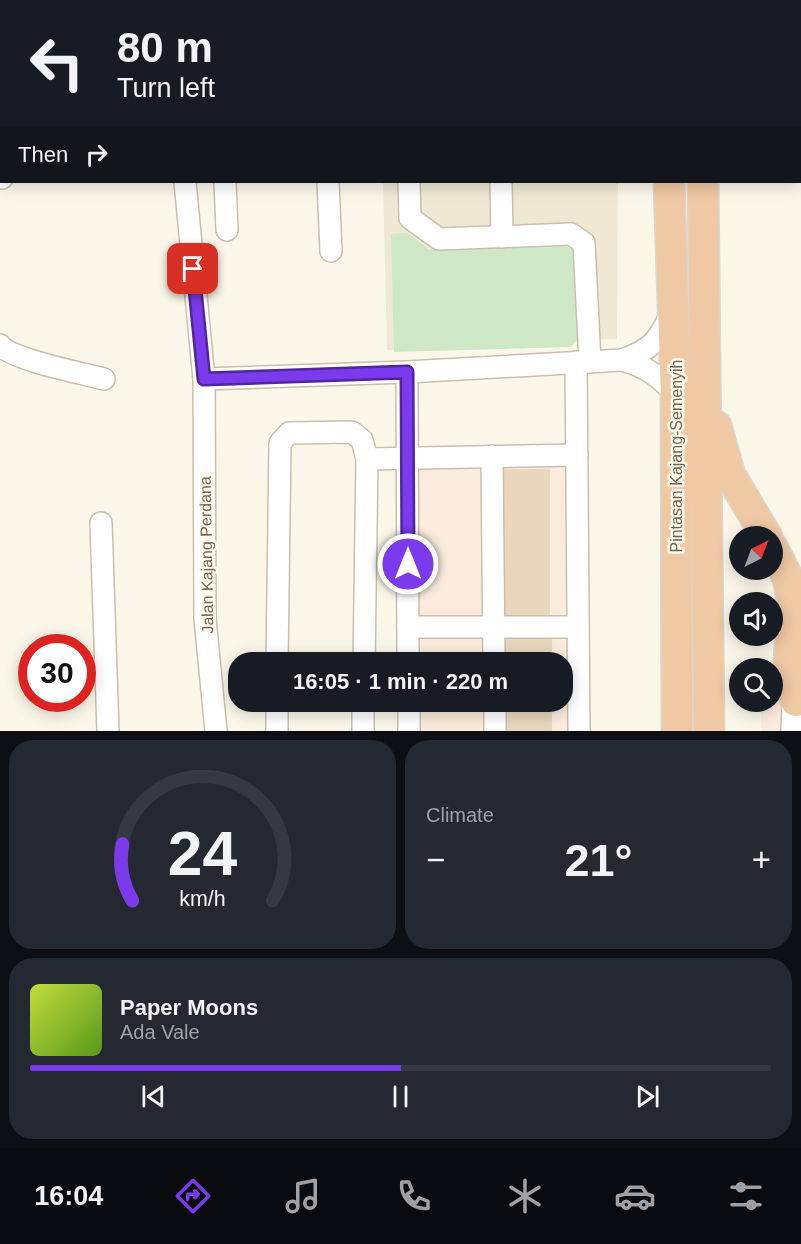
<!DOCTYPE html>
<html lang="en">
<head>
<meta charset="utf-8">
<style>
  :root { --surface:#171b24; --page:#242831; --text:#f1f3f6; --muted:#9ea1a6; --line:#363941; --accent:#7c3aed }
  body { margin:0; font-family:Arial,sans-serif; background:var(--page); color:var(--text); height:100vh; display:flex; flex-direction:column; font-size:22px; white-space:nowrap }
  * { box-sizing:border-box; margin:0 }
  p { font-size:20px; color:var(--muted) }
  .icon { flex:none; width:33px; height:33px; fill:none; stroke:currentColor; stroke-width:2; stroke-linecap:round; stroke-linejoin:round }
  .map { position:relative; height:731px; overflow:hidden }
  .side { display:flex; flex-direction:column; gap:9px; padding:9px; background:#0d0f14; flex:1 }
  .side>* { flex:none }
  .guide { position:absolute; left:0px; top:0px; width:801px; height:183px; box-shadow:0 3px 15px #0003; background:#171b24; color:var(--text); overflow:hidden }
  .needle { width:39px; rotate:42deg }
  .buttons { position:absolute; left:729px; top:526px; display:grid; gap:12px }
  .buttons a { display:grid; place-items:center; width:54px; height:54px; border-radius:50%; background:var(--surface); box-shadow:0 3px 15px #0003; font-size:30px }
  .speed { position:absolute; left:18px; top:634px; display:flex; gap:12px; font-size:30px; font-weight:700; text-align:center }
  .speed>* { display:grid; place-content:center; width:78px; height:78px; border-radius:50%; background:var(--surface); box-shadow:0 3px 15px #0003; line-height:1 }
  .speed .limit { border:9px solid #d22; background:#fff; color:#111 }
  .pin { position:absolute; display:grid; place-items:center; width:51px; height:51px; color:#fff; margin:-26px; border-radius:12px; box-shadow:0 3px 9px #0006 }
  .me { position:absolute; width:66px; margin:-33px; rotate:0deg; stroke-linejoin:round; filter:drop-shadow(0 0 4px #0008) }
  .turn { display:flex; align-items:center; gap:21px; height:126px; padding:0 18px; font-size:27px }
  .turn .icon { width:78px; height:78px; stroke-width:2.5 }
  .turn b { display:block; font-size:42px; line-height:51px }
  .then { display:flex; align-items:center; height:57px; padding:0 18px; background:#0003; gap:12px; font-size:22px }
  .big { font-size:45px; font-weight:700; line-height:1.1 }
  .side .card { flex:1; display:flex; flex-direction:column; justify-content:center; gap:9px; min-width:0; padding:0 21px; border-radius:24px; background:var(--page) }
  .side .dial { align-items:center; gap:0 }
  .dial svg { height:156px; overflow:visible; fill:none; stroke:var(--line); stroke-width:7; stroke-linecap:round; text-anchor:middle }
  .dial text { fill:var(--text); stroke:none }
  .song { display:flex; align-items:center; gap:18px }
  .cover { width:72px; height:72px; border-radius:9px; background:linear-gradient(135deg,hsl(70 70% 55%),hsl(90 70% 35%)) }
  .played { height:6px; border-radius:3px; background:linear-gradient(90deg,var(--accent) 50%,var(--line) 50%) }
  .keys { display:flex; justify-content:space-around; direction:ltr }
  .heat { display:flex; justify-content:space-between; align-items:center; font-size:33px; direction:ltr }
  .side .tiles { flex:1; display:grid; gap:9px; grid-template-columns:1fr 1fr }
  .card:last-child { grid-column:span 2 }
  .trip { position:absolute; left:228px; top:652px; width:345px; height:60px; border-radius:24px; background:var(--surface); box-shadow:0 3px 15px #0003; font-weight:700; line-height:60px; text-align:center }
  .tab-bar { display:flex; height:96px; justify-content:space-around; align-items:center; background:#090b0e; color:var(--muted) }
  .tab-bar .icon { width:42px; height:42px }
  .tab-bar .current { color:var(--accent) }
  .tab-bar b { font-size:27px; color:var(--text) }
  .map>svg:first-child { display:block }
  .residential { fill:#efe8d4 }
  .commercial { fill:#faebdd }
  .green { fill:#cde7c7 }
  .building { fill:#e9d7bd }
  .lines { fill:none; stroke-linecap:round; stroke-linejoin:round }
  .minor-casing { stroke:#c9bfac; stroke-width:24 }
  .highway-casing { stroke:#dad6d1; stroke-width:33 }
  .minor { stroke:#fff; stroke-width:21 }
  .highway { stroke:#efc8a4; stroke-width:30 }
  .route-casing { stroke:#51269a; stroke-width:15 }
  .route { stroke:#7c3aed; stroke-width:10 }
  .labels { text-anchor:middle; stroke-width:5; stroke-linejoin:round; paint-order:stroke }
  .street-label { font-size:16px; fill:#72634e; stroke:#fdfbee }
</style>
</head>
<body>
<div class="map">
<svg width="801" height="731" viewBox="0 0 801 731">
  <rect width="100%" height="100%" fill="#fbf7e8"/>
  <!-- residential -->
  <g class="residential">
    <polygon points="379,0 619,0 619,2"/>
    <polygon points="383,182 618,182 617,339 387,350"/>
  </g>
  <!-- commercial -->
  <g class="commercial">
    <polygon points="570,462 572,731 417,731 417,702 562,702 562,663 417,663 415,464"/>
    <polygon points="761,667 801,670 801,731 761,731 761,702 772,702 772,669 761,669"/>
  </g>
  <!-- green -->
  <polygon class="green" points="407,233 428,249 568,247 579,254 584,331 571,347 394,352 391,234"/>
  <!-- building -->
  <g class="building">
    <polygon points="501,469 550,469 550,620 502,620"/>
    <rect x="503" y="635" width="49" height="28"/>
    <rect x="503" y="702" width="49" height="29"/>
  </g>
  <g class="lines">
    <!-- minor casing -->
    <g class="minor-casing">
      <g id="minor">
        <polyline points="169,0 169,2"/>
        <polyline points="217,0 217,2"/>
        <polyline points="320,0 320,2"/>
        <polyline points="405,0 405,2"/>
        <polyline points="495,0 495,2"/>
        <polyline points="599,0 599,2"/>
        <polyline points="800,10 801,10"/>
        <polyline points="800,55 801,55"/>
        <polyline points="0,67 2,67"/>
        <polyline points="800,92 801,94"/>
        <polyline points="0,178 2,178"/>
        <polyline points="185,182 204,379 205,619 216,731"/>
        <polyline points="225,182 227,230"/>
        <polyline points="328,182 331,251"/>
        <polyline points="409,182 410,218 439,239 571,234 584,243 590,362"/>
        <polyline points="501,182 502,237"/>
        <path d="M0 345C10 359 85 374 104 379"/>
        <path d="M622 360C646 366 660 377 676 395"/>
        <polyline points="576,362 579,731"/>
        <polyline points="407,372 408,663"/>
        <path d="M204 379 407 372 622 360C653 349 658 341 672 312"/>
        <polyline points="492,456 494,663"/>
        <polyline points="367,459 577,455"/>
        <polyline points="101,523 108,731"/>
        <polyline points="408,627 578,627"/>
        <polyline points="277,663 280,443 289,433 352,432 362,440 367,459 364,663"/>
        <polyline points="409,702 409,731"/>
        <polyline points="495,702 495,731"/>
        <polyline points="277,731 277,702"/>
        <polyline points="363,731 363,702"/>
        <polyline points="792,731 793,706 801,698"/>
      </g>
    </g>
    <!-- highway casing -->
    <g class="highway-casing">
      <g id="highway">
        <polyline points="665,0 665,2"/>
        <polyline points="696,0 696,2"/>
        <polyline points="669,182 676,395 677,731"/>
        <polyline points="703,182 709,731"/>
        <polyline points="716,426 730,475 767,537"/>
        <polyline points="772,547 788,578 793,603 788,676 796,701"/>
      </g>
    </g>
    <!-- minor -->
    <use href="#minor" class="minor"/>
    <!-- highway -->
    <use href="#highway" class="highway"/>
  </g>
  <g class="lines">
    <!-- route casing -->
    <g class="route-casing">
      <polyline id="route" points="193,269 204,379 407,372 408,564"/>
    </g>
    <!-- route -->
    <use href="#route" class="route"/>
  </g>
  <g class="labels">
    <!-- street labels -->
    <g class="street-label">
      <text transform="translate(676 456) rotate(-90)" y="6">Pintasan Kajang-Semenyih</text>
      <text transform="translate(206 555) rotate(-91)" y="6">Jalan Kajang Perdana</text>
    </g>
  </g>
</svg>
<div class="buttons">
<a><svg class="needle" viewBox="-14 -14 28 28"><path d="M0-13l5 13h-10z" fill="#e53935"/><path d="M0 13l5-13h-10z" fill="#9ea1a6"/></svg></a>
<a><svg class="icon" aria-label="sound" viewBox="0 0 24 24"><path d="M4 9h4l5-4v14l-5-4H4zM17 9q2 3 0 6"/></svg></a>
<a><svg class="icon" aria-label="search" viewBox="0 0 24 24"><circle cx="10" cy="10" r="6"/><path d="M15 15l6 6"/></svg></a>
</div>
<div class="speed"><div class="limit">30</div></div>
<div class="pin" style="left:193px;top:269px;background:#d93025"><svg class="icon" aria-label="arrive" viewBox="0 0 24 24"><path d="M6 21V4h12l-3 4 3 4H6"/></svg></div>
<svg class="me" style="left:408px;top:564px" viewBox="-20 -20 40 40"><circle r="17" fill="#7c3aed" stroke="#fff" stroke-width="3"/><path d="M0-11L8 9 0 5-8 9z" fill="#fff"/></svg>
<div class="trip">16:05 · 1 min · 220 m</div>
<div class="guide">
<div class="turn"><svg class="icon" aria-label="left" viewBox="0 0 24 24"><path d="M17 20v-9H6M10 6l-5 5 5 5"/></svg><div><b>80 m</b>Turn left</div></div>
<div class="then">Then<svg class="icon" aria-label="right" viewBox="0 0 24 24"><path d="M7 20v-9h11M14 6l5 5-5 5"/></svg></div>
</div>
</div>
<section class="side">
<div class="tiles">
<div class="card dial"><svg viewBox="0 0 100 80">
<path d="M14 69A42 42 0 1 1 86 69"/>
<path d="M14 69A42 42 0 0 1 9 40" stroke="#7c3aed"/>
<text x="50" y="56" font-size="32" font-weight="700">24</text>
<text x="50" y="72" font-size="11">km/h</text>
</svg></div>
<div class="card"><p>Climate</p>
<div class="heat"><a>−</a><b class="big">21°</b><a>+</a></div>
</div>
<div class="card">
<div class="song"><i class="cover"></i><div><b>Paper Moons</b><p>Ada Vale</p></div></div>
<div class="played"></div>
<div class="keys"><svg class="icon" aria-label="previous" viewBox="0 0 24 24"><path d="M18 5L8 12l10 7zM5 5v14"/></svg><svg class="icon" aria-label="pause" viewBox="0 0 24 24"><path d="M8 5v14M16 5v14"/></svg><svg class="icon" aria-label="next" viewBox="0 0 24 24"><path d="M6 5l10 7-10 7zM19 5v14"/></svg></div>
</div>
</div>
</section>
<nav class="tab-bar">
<b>16:04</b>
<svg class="icon current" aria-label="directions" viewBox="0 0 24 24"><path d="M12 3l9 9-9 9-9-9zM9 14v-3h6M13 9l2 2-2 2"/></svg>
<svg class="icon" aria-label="music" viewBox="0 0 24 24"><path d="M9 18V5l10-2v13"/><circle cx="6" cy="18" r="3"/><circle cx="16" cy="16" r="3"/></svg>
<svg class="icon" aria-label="phone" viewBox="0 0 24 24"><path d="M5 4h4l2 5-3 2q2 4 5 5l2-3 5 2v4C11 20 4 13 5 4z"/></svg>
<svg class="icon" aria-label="climate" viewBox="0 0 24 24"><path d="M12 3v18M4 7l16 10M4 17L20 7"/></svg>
<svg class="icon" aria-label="car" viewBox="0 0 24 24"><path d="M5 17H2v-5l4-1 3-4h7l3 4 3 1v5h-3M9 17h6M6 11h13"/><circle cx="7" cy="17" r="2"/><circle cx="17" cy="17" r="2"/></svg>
<svg class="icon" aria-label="filters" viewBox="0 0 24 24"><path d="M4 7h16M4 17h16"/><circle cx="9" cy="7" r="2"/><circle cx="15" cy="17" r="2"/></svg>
</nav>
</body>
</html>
